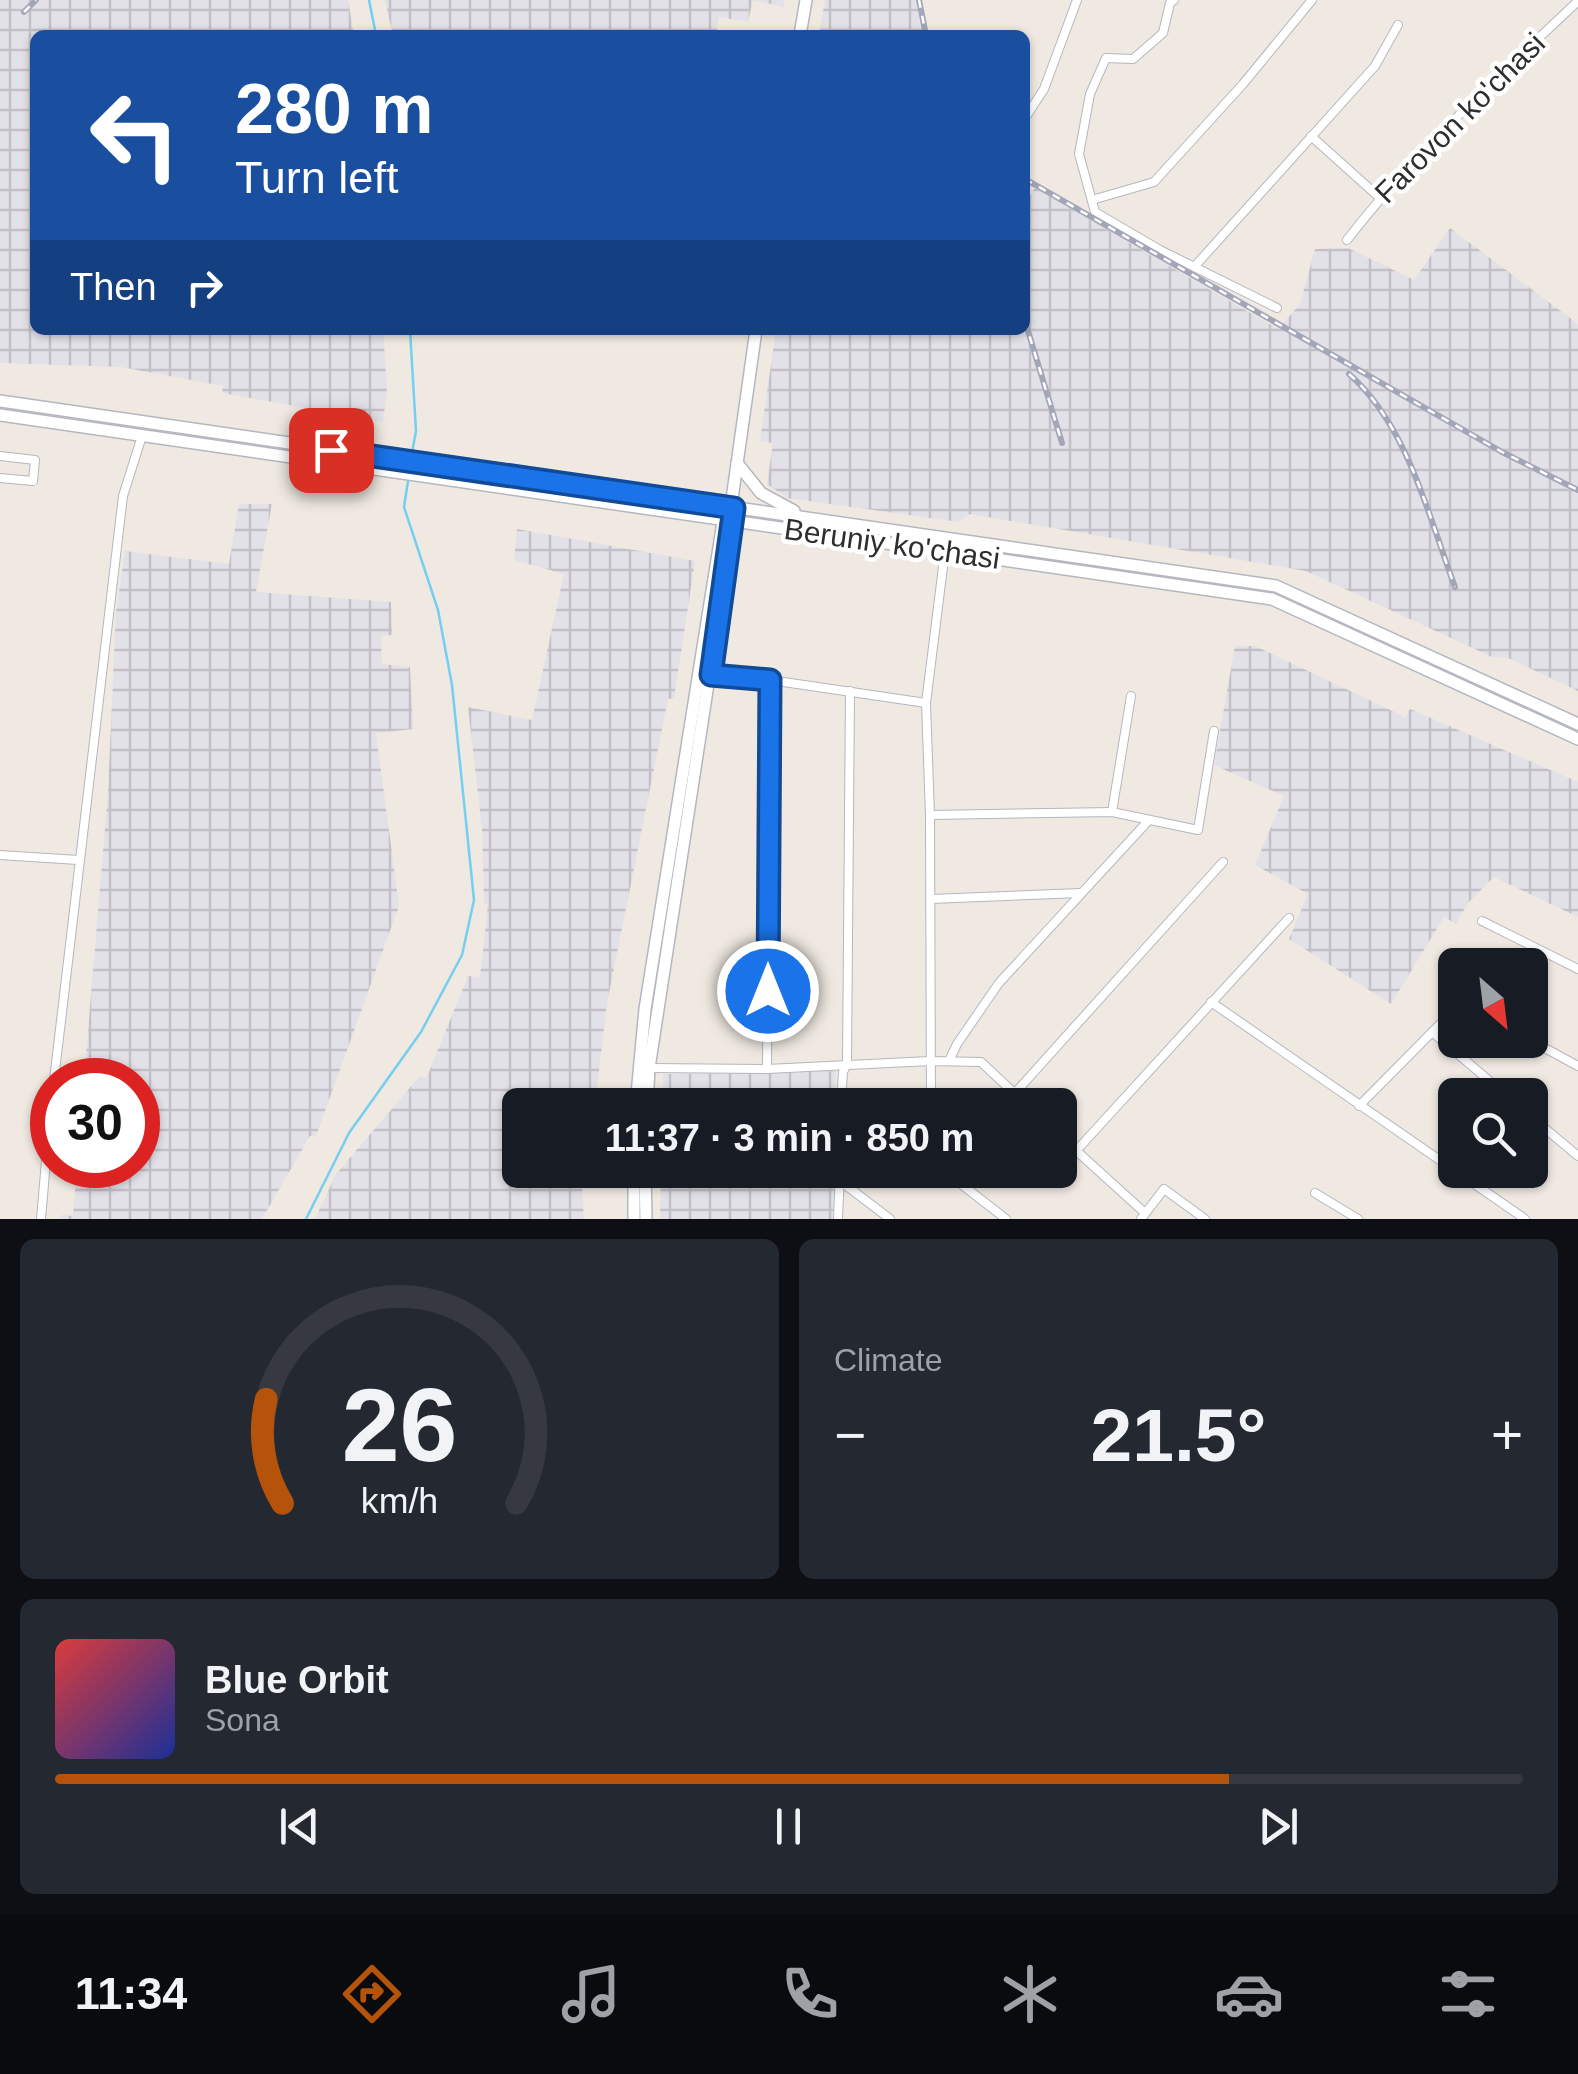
<!DOCTYPE html>
<html lang="en">
<head>
<meta charset="utf-8">
<style>
  :root { --surface:#171b24; --page:#242831; --text:#f1f3f6; --muted:#9ea1a6; --line:#363941; --accent:#b45309 }
  body { margin:0; font-family:Helvetica,sans-serif; background:var(--page); color:var(--text); height:100vh; display:flex; flex-direction:column; font-size:38px; white-space:nowrap }
  * { box-sizing:border-box; margin:0 }
  p { font-size:32px; color:var(--muted) }
  .icon { flex:none; width:55px; height:55px; fill:none; stroke:currentColor; stroke-width:2; stroke-linecap:round; stroke-linejoin:round }
  .map { position:relative; height:1219px; overflow:hidden }
  .panel { display:flex; flex-direction:column; gap:20px; padding:20px; background:#0d0f14; flex:1 }
  .panel>* { flex:none }
  .guide { position:absolute; left:30px; top:30px; width:1000px; height:305px; border-radius:15px; box-shadow:0 2px 8px #0004; background:#1a4fa0; color:#fff; overflow:hidden }
  .needle { width:65px; rotate:152deg }
  .buttons { position:absolute; left:1438px; top:948px; display:grid; gap:20px }
  .buttons a { display:grid; place-items:center; width:110px; height:110px; border-radius:15px; background:var(--surface); box-shadow:0 2px 8px #0004; font-size:50px }
  .speed { position:absolute; left:30px; top:1058px; display:flex; gap:20px; font-size:50px; font-weight:700; text-align:center }
  .speed>* { display:grid; place-content:center; width:130px; height:130px; border-radius:50%; background:var(--surface); box-shadow:0 2px 8px #0004; line-height:1 }
  .speed .limit { border:15px solid #d22; background:#fff; color:#111 }
  .pin { position:absolute; display:grid; place-items:center; width:85px; height:85px; color:#fff; margin:-42px; border-radius:20px; box-shadow:0 5px 15px #0006 }
  .me { position:absolute; width:110px; margin:-55px; rotate:0deg; stroke-linejoin:round; filter:drop-shadow(0 0 8px #0008) }
  .turn { display:flex; align-items:center; gap:35px; height:210px; padding:0 40px; font-size:45px }
  .turn .icon { width:130px; height:130px; stroke-width:2.5 }
  .turn b { display:block; font-size:70px; line-height:85px }
  .then { display:flex; align-items:center; height:95px; padding:0 40px; background:#0003; gap:20px; font-size:38px }
  .big { font-size:75px; font-weight:700; line-height:1.1 }
  .panel .widget { flex:1; display:flex; flex-direction:column; justify-content:center; gap:15px; min-width:0; padding:0 35px; border-radius:15px; background:var(--page) }
  .panel .dial { align-items:center; gap:0 }
  .dial svg { height:260px; overflow:visible; fill:none; stroke:var(--line); stroke-width:7; stroke-linecap:round; text-anchor:middle }
  .dial text { fill:var(--text); stroke:none }
  .song { display:flex; align-items:center; gap:30px }
  .cover { width:120px; height:120px; border-radius:15px; background:linear-gradient(135deg,hsl(0 70% 55%),hsl(230 70% 35%)) }
  .played { height:10px; border-radius:5px; background:linear-gradient(90deg,var(--accent) 80%,var(--line) 80%) }
  .keys { display:flex; justify-content:space-around; direction:ltr }
  .heat { display:flex; justify-content:space-between; align-items:center; font-size:55px; direction:ltr }
  .panel .tiles { flex:1; display:grid; gap:20px; grid-template-columns:1fr 1fr }
  .widget:last-child { grid-column:span 2 }
  .trip { position:absolute; left:502px; top:1088px; width:575px; height:100px; border-radius:15px; background:var(--surface); box-shadow:0 2px 8px #0004; font-weight:700; line-height:100px; text-align:center }
  .dock { display:flex; height:160px; justify-content:space-around; align-items:center; background:#090b0e; color:var(--muted) }
  .dock .icon { width:70px; height:70px }
  .dock .current { color:var(--accent) }
  .dock b { font-size:45px; color:var(--text) }
  .map>svg:first-child { display:block }
  .industrial { fill:url(#industrial-grid) }
  .lines { fill:none; stroke-linecap:round; stroke-linejoin:round }
  .stream { stroke:#75cff0; stroke-width:2.5 }
  .street-casing { stroke:#b4b7c1; stroke-width:10 }
  .secondary-casing { stroke:#b4b7c1; stroke-width:14 }
  .street { stroke:#fff; stroke-width:8 }
  .secondary { stroke:#fff; stroke-width:11 }
  .rail-casing { stroke:#a3a6b8; stroke-width:6 }
  .rail { stroke:#fff; stroke-width:2.5; stroke-dasharray:8; stroke-linecap:butt }
  .route-casing { stroke:#114b97; stroke-width:25 }
  .route { stroke:#1a73e8; stroke-width:18 }
  .labels { text-anchor:middle; stroke-width:9; stroke-linejoin:round; paint-order:stroke }
  .street-label { font-size:30px; fill:#2e2e2e; stroke:#fff }
</style>
</head>
<body>
<div class="map">
<svg width="1578" height="1219" viewBox="0 0 1578 1219">
  <defs>
    <pattern id="industrial-grid" width="8" height="8" patternUnits="userSpaceOnUse" patternTransform="scale(2.5)"><rect width="8" height="8" fill="#e3e1e8"/><path d="M0 4h8M4 0v8" fill="none" stroke="#c3c1c7"/></pattern>
  </defs>
  <rect width="100%" height="100%" fill="#efe9e1"/>
  <!-- industrial -->
  <g class="industrial">
    <polygon points="0,0 348,0 354,35 35,35 35,330 383,330 387,389 383,422 222,393 223,386 121,367 0,363"/>
    <polygon points="385,0 784,0 784,7 753,0 748,22 719,17 716,35 393,35"/>
    <polygon points="825,0 916,0 924,35 819,35"/>
    <polygon points="1035,188 1278,329 1300,304 1315,249 1348,248 1414,280 1450,228 1578,324 1578,691 1508,658 1492,657 1306,571 970,514 959,522 787,498 767,484 773,443 760,441 776,330 1025,330 1025,203"/>
    <polygon points="239,504 272,504 256,592 391,602 392,635 381,636 382,664 410,667 413,729 376,733 399,906 316,1136 310,1136 262,1219 60,1219 61,1215 73,1216 77,1165 138,1165 138,1080 84,1080 108,792 116,612 125,551 229,564"/>
    <polygon points="517,529 695,561 674,698 668,699 607,1003 595,1105 520,1105 520,1170 581,1170 584,1219 315,1219 336,1174 420,1076 426,1079 468,976 480,977 488,905 484,903 482,829 468,707 532,720 564,574 514,560"/>
    <polygon points="1235,646 1255,646 1405,717 1410,709 1578,782 1578,917 1494,877 1468,903 1456,924 1444,917 1391,1004 1289,939 1308,894 1255,865 1284,796 1214,765"/>
    <polygon points="836,1071 835,1105 663,1105 663,1074"/>
    <polygon points="661,1170 834,1170 833,1219 660,1219"/>
  </g>
  <g class="lines">
    <!-- stream -->
    <g class="stream">
      <polyline points="369,0 376,35"/>
      <polyline points="410,330 416,431 411,458"/>
      <polyline points="306,1219 349,1133 421,1032 462,955 474,900 452,685 438,610 404,507 408,481"/>
    </g>
    <!-- street casing -->
    <g class="street-casing">
      <g id="street">
        <polyline points="1174,0 1170,3 1163,33 1133,59 1106,58 1090,94 1079,154 1095,212 1160,250 1277,308"/>
        <polyline points="1025,118 1044,89 1077,0"/>
        <polyline points="1311,136 1380,198"/>
        <polyline points="1092,200 1154,182 1243,84 1312,0"/>
        <path d="M1347 240C1415 152 1498 77 1578 1"/>
        <polyline points="1195,266 1375,66 1398,25"/>
        <polyline points="0,456 35,460 33,481 0,478"/>
        <polyline points="711,675 770,680 926,703"/>
        <polyline points="1112,812 1131,696"/>
        <polyline points="930,815 1112,812 1198,830 1214,731"/>
        <polyline points="0,855 78,860"/>
        <polyline points="931,899 1081,893"/>
        <polyline points="1482,921 1578,969"/>
        <polyline points="1211,1002 1525,1219"/>
        <polyline points="1432,1032 1506,1095"/>
        <polyline points="1530,1040 1578,1066"/>
        <polyline points="949,1061 957,1044 999,983 1149,820"/>
        <polyline points="649,1068 767,1069 930,1061 981,1062 1027,1105"/>
        <polyline points="767,1069 770,680"/>
        <polyline points="54,1080 123,496 142,436"/>
        <polyline points="1015,1093 1223,862"/>
        <polyline points="841,1105 843,1072 847,1064 850,691"/>
        <polyline points="931,1105 930,815 926,703 945,551"/>
        <polyline points="1359,1106 1455,1009"/>
        <polyline points="1530,1116 1578,1156"/>
        <polyline points="1060,1136 1145,1213"/>
        <polyline points="1076,1151 1289,918"/>
        <polyline points="943,1170 1006,1219"/>
        <polyline points="839,1180 890,1219"/>
        <polyline points="1315,1193 1358,1219"/>
        <polyline points="41,1219 52,1091"/>
        <polyline points="838,1219 840,1170"/>
        <polyline points="1141,1219 1164,1189 1205,1219"/>
      </g>
    </g>
    <!-- secondary casing -->
    <g class="secondary-casing">
      <g id="secondary">
        <polyline points="800,35 806,0"/>
        <polyline points="0,401 1276,586 1578,724"/>
        <polyline points="0,415 1272,599 1578,739"/>
        <polyline points="737,463 761,493 794,511"/>
        <polyline points="636,1105 645,1009 724,516"/>
        <polyline points="647,1105 649,1068 733,521 732,499 756,330"/>
        <polyline points="634,1170 634,1219"/>
        <polyline points="645,1170 646,1219"/>
      </g>
    </g>
    <!-- street -->
    <use href="#street" class="street"/>
    <!-- secondary -->
    <use href="#secondary" class="secondary"/>
    <!-- rail casing -->
    <g class="rail-casing">
      <g id="rail">
        <polyline points="919,0 926,35"/>
        <polyline points="24,12 36,0"/>
        <polyline points="1025,179 1502,452 1578,490"/>
        <polyline points="1025,321 1062,443"/>
        <path d="M1349 374C1408 426 1428 515 1455 587"/>
      </g>
    </g>
    <!-- rail -->
    <use href="#rail" class="rail"/>
  </g>
  <g class="lines">
    <!-- route casing -->
    <g class="route-casing">
      <polyline id="route" points="331,450 734,508 711,675 770,680 768,991"/>
    </g>
    <!-- route -->
    <use href="#route" class="route"/>
  </g>
  <g class="labels">
    <!-- street labels -->
    <g class="street-label">
      <text transform="translate(1460 118) rotate(-45)" y="10">Farovon ko'chasi</text>
      <text transform="translate(892 544) rotate(8)" y="10">Beruniy ko'chasi</text>
    </g>
  </g>
</svg>
<div class="buttons">
<a><svg class="needle" viewBox="-14 -14 28 28"><path d="M0-13l5 13h-10z" fill="#e53935"/><path d="M0 13l5-13h-10z" fill="#9ea1a6"/></svg></a>
<a><svg class="icon" aria-label="search" viewBox="0 0 24 24"><circle cx="10" cy="10" r="6"/><path d="M15 15l6 6"/></svg></a>
</div>
<div class="speed"><div class="limit">30</div></div>
<div class="pin" style="left:331px;top:450px;background:#d93025"><svg class="icon" aria-label="arrive" viewBox="0 0 24 24"><path d="M6 21V4h12l-3 4 3 4H6"/></svg></div>
<svg class="me" style="left:768px;top:991px" viewBox="-20 -20 40 40"><circle r="17" fill="#1a73e8" stroke="#fff" stroke-width="3"/><path d="M0-11L8 9 0 5-8 9z" fill="#fff"/></svg>
<div class="trip">11:37 · 3 min · 850 m</div>
<div class="guide">
<div class="turn"><svg class="icon" aria-label="left" viewBox="0 0 24 24"><path d="M17 20v-9H6M10 6l-5 5 5 5"/></svg><div><b>280 m</b>Turn left</div></div>
<div class="then">Then<svg class="icon" aria-label="right" viewBox="0 0 24 24"><path d="M7 20v-9h11M14 6l5 5-5 5"/></svg></div>
</div>
</div>
<section class="panel">
<div class="tiles">
<div class="widget dial"><svg viewBox="0 0 100 80">
<path d="M14 69A42 42 0 1 1 86 69"/>
<path d="M14 69A42 42 0 0 1 9 37" stroke="#b45309"/>
<text x="50" y="56" font-size="32" font-weight="700">26</text>
<text x="50" y="72" font-size="11">km/h</text>
</svg></div>
<div class="widget"><p>Climate</p>
<div class="heat"><a>−</a><b class="big">21.5°</b><a>+</a></div>
</div>
<div class="widget">
<div class="song"><i class="cover"></i><div><b>Blue Orbit</b><p>Sona</p></div></div>
<div class="played"></div>
<div class="keys"><svg class="icon" aria-label="previous" viewBox="0 0 24 24"><path d="M18 5L8 12l10 7zM5 5v14"/></svg><svg class="icon" aria-label="pause" viewBox="0 0 24 24"><path d="M8 5v14M16 5v14"/></svg><svg class="icon" aria-label="next" viewBox="0 0 24 24"><path d="M6 5l10 7-10 7zM19 5v14"/></svg></div>
</div>
</div>
</section>
<nav class="dock">
<b>11:34</b>
<svg class="icon current" aria-label="directions" viewBox="0 0 24 24"><path d="M12 3l9 9-9 9-9-9zM9 14v-3h6M13 9l2 2-2 2"/></svg>
<svg class="icon" aria-label="music" viewBox="0 0 24 24"><path d="M9 18V5l10-2v13"/><circle cx="6" cy="18" r="3"/><circle cx="16" cy="16" r="3"/></svg>
<svg class="icon" aria-label="phone" viewBox="0 0 24 24"><path d="M5 4h4l2 5-3 2q2 4 5 5l2-3 5 2v4C11 20 4 13 5 4z"/></svg>
<svg class="icon" aria-label="climate" viewBox="0 0 24 24"><path d="M12 3v18M4 7l16 10M4 17L20 7"/></svg>
<svg class="icon" aria-label="car" viewBox="0 0 24 24"><path d="M5 17H2v-5l4-1 3-4h7l3 4 3 1v5h-3M9 17h6M6 11h13"/><circle cx="7" cy="17" r="2"/><circle cx="17" cy="17" r="2"/></svg>
<svg class="icon" aria-label="filters" viewBox="0 0 24 24"><path d="M4 7h16M4 17h16"/><circle cx="9" cy="7" r="2"/><circle cx="15" cy="17" r="2"/></svg>
</nav>
</body>
</html>
